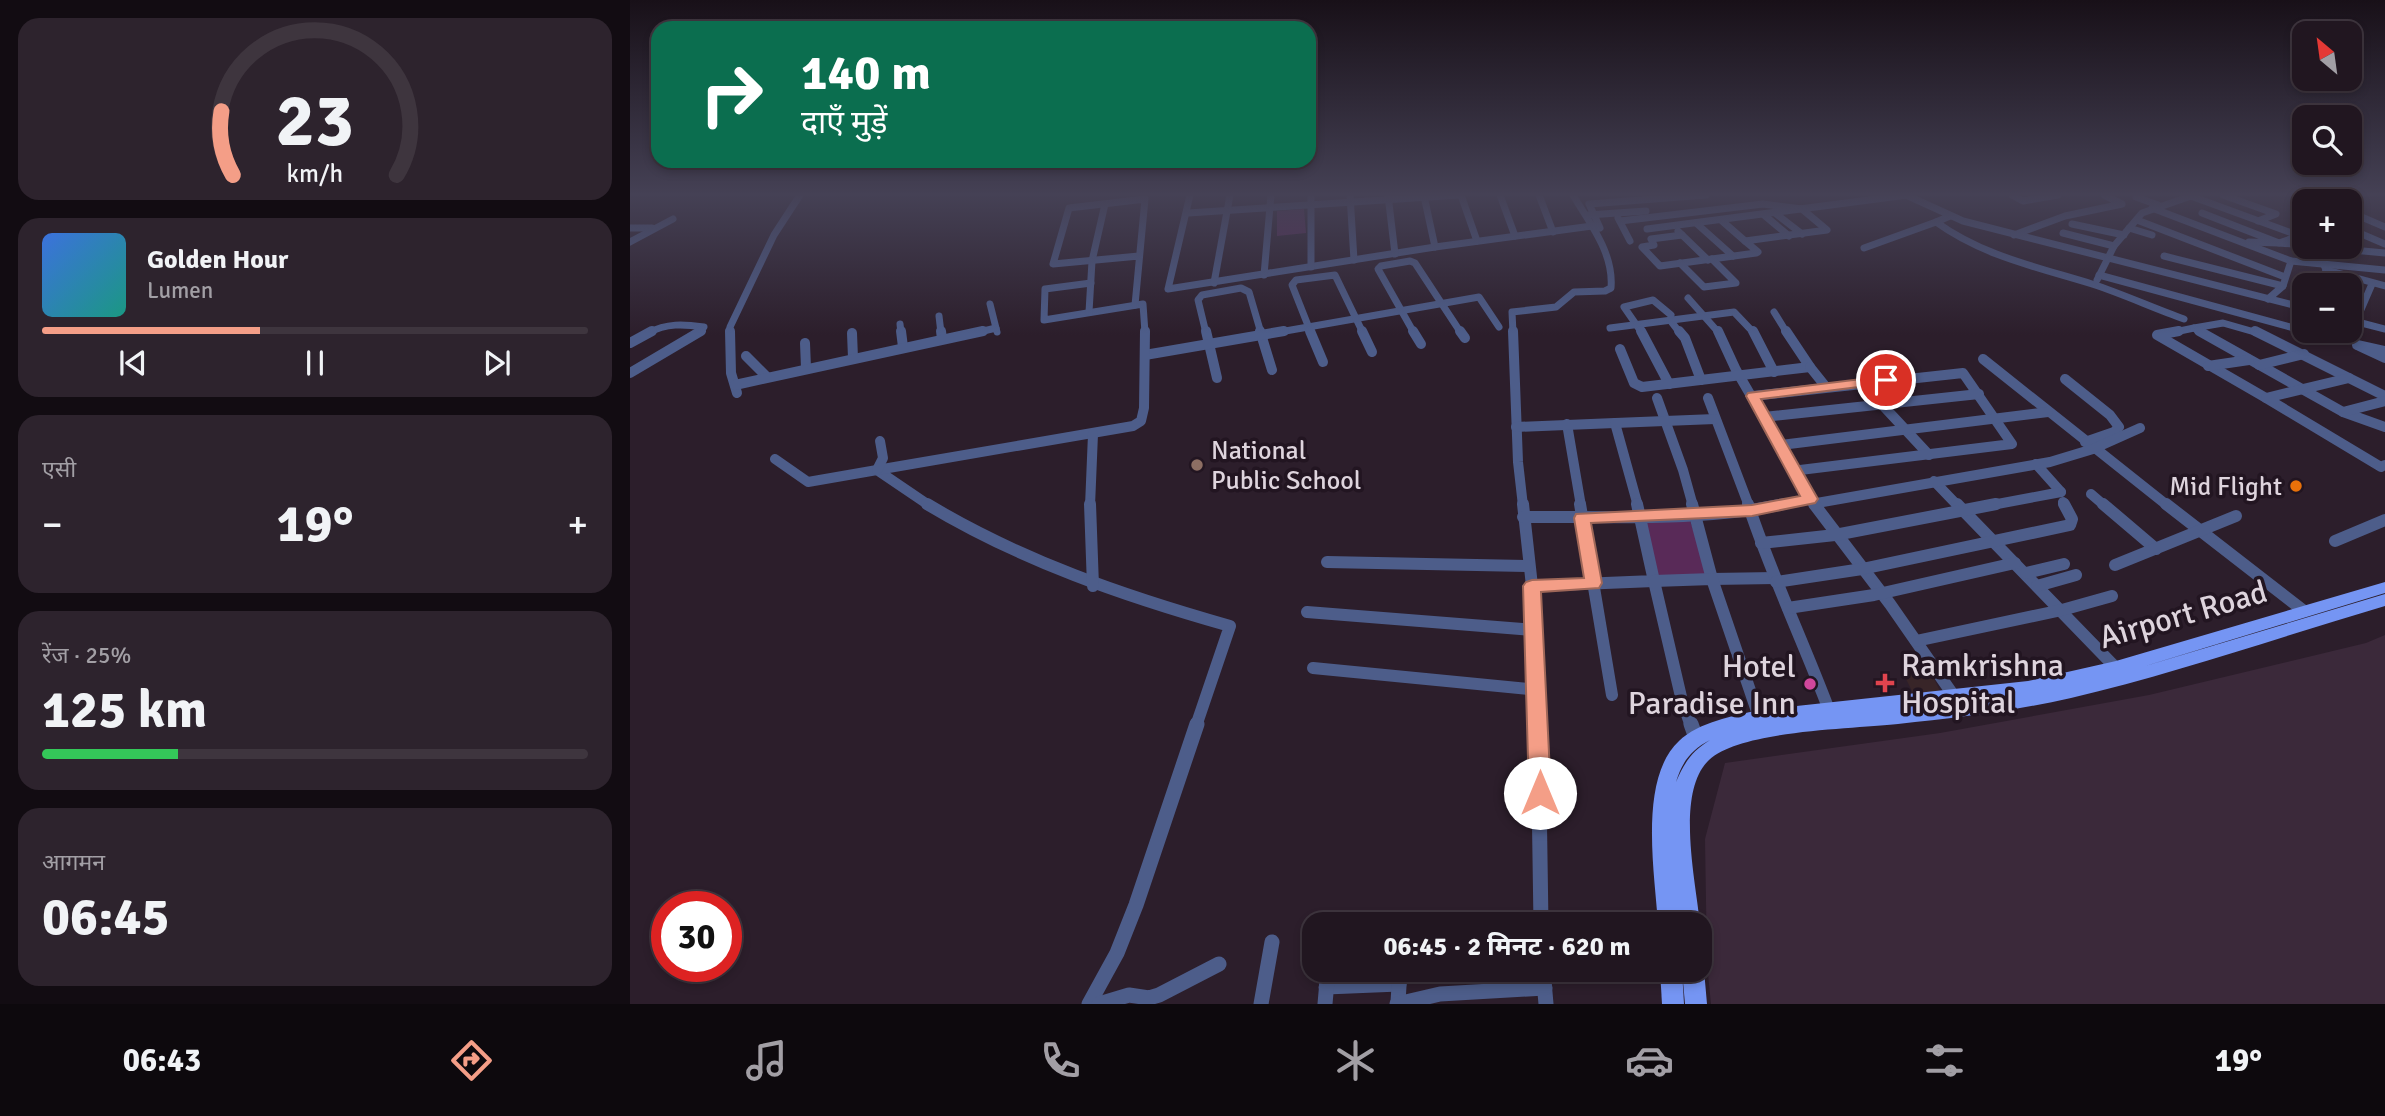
<!DOCTYPE html>
<html lang="hi">
<head>
<meta charset="utf-8">
<style>
  :root { --surface:#211620; --page:#2d232d; --text:#f1f3f6; --muted:#a29fa5; --line:#3e353e; --accent:#f49e87 }
  body { margin:0; font-family:Signika,"Noto Sans Devanagari",sans-serif; background:var(--page); color:var(--text); height:100vh; display:flex; flex-direction:column; font-size:26px; white-space:nowrap }
  * { box-sizing:border-box; margin:0 }
  p { font-size:23px; color:var(--muted) }
  .icon { flex:none; width:38px; height:38px; fill:none; stroke:currentColor; stroke-width:2; stroke-linecap:round; stroke-linejoin:round }
  .map { position:relative; flex:1; overflow:hidden }
  .side { display:flex; flex-direction:column; gap:18px; padding:18px; background:#120c12; width:630px }
  .side>* { flex:none }
  .banner { position:absolute; left:21px; top:21px; width:665px; height:147px; border-radius:21px; box-shadow:0 4px 10px #0003,0 0 0 2px var(--line); background:#0b6e4f; color:#fff; overflow:hidden }
  .needle { width:46px; rotate:331deg }
  .buttons { position:absolute; left:1662px; top:21px; display:grid; gap:14px }
  .buttons a { display:grid; place-items:center; width:70px; height:70px; border-radius:14px; background:var(--surface); box-shadow:0 4px 10px #0003,0 0 0 2px var(--line); font-size:35px }
  .speed { position:absolute; left:21px; top:891px; display:flex; gap:14px; font-size:35px; font-weight:700; text-align:center }
  .speed>* { display:grid; place-content:center; width:91px; height:91px; border-radius:50%; background:var(--surface); box-shadow:0 4px 10px #0003,0 0 0 2px var(--line); line-height:1 }
  .speed .limit { border:10px solid #d22; background:#fff; color:#111 }
  .pin { position:absolute; display:grid; place-items:center; width:60px; height:60px; color:#fff; margin:-30px; border:4px solid #fff; border-radius:50%; box-shadow:0 2px 7px #0007 }
  .me { position:absolute; width:77px; margin:-38px; rotate:0deg; stroke-linejoin:round; filter:drop-shadow(0 0 5px #0008) }
  .turn { display:flex; align-items:center; gap:24px; height:147px; padding:0 35px; font-size:32px }
  .turn .icon { width:91px; height:91px; stroke-width:2.5 }
  .turn b { display:block; font-size:49px; line-height:60px }
  .big { font-size:52px; font-weight:700; line-height:1.1 }
  .side .card { flex:1; display:flex; flex-direction:column; justify-content:center; gap:10px; min-width:0; padding:0 24px; border-radius:21px; background:var(--page) }
  .side .dial { align-items:center; gap:0 }
  .dial svg { height:182px; overflow:visible; fill:none; stroke:var(--line); stroke-width:7; stroke-linecap:round; text-anchor:middle }
  .dial text { fill:var(--text); stroke:none }
  .song { display:flex; align-items:center; gap:21px }
  .cover { width:84px; height:84px; border-radius:10px; background:linear-gradient(135deg,hsl(220 70% 55%),hsl(170 70% 35%)) }
  .played { height:7px; border-radius:4px; background:linear-gradient(90deg,var(--accent) 40%,var(--line) 40%) }
  .keys { display:flex; justify-content:space-around; direction:ltr }
  .heat { display:flex; justify-content:space-between; align-items:center; font-size:38px; direction:ltr }
  .charge { height:10px; border-radius:5px; background:linear-gradient(90deg,#34c759 25%,var(--line) 0) }
  .trip { position:absolute; left:672px; top:912px; width:410px; height:70px; border-radius:21px; background:var(--surface); box-shadow:0 4px 10px #0003,0 0 0 2px var(--line); font-weight:700; line-height:70px; text-align:center }
  .tabs { display:flex; height:112px; justify-content:space-around; align-items:center; background:#0d090d; color:var(--muted) }
  .tabs .icon { width:49px; height:49px }
  .tabs .active { color:var(--accent) }
  .tabs b { font-size:32px; color:var(--text) }
  main { display:flex; flex:1; min-height:0 }
  .map>svg:first-child { display:block }
  .commercial { fill:#382528 }
  .built { fill:#3b293a }
  .green { fill:#592a58 }
  .lines { fill:none; stroke-linecap:round; stroke-linejoin:round }
  .minor-far3 { stroke:#4d5d8a; stroke-width:7 }
  .minor-far2 { stroke:#4d5d8a; stroke-width:10 }
  .minor-far1 { stroke:#4d5d8a; stroke-width:12 }
  .minor { stroke:#4d5d8a; stroke-width:15 }
  .major { fill:#7595f3; fill-rule:evenodd }
  .route { fill:#f49e87; stroke:#9f6758; stroke-width:2 }
  .education-dot { fill:#8d6e63; stroke:#221521; stroke-width:2.5 }
  .food-dot { fill:#e8710a; stroke:#221521; stroke-width:2.5 }
  .health-dot { fill:#e0444e; stroke:#221521; stroke-width:2.5 }
  .hotel-dot { fill:#d1479c; stroke:#221521; stroke-width:2.5 }
  .labels { text-anchor:middle; stroke-width:7; stroke-linejoin:round; paint-order:stroke }
  .poi-label { font-size:26px; fill:#ded4dd; stroke:#221521; text-anchor:start }
  .near-street-label { font-size:32px; fill:#ded4dd; stroke:#221521 }
  .near-poi-label { font-size:32px; fill:#ded4dd; stroke:#221521; text-anchor:start }
</style>
</head>
<body>
<main>
<section class="side">
<div class="card dial"><svg viewBox="0 0 100 80">
<path d="M14 69A42 42 0 1 1 86 69"/>
<path d="M14 69A42 42 0 0 1 9 41" stroke="#f49e87"/>
<text x="50" y="56" font-size="32" font-weight="700">23</text>
<text x="50" y="72" font-size="11">km/h</text>
</svg></div>
<div class="card">
<div class="song"><i class="cover"></i><div><b>Golden Hour</b><p>Lumen</p></div></div>
<div class="played"></div>
<div class="keys"><svg class="icon" aria-label="previous" viewBox="0 0 24 24"><path d="M18 5L8 12l10 7zM5 5v14"/></svg><svg class="icon" aria-label="pause" viewBox="0 0 24 24"><path d="M8 5v14M16 5v14"/></svg><svg class="icon" aria-label="next" viewBox="0 0 24 24"><path d="M6 5l10 7-10 7zM19 5v14"/></svg></div>
</div>
<div class="card"><p>एसी</p>
<div class="heat"><a>−</a><b class="big">19°</b><a>+</a></div>
</div>
<div class="card"><p>रेंज · 25%</p><b class="big">125 km</b><div class="charge"></div></div>
<div class="card"><p>आगमन</p><b class="big">06:45</b></div>
</section>
<div class="map">
<svg width="1755" height="1004" viewBox="0 0 1755 1004">
  <rect width="100%" height="100%" fill="#2c1e2b"/>
  <!-- commercial -->
  <polygon class="commercial" points="1300,671 1311,693 1284,695 1273,673"/>
  <!-- built -->
  <polygon class="built" points="1755,635 1755,1004 1081,1004 1077,964 1075,839 1095,763 1310,733 1519,695 1736,643"/>
  <!-- green -->
  <g class="green">
    <polygon points="674,209 676,233 647,236 647,211"/>
    <polygon points="1059,517 1078,575 1028,577 1013,519"/>
  </g>
  <g class="lines">
    <!-- minor-far3 -->
    <g class="minor-far3">
      <polyline points="560,195 538,289 805,247 962,226"/>
      <polyline points="681,195 681,267"/>
      <polyline points="720,195 724,260"/>
      <polyline points="758,195 765,254"/>
      <polyline points="831,195 847,241"/>
      <polyline points="870,195 885,236"/>
      <polyline points="909,195 923,232"/>
      <polyline points="1276,195 1333,221 1675,308"/>
      <polyline points="1382,195 1393,201 1428,195"/>
      <polyline points="1558,195 1670,236"/>
      <polyline points="1593,195 1646,214 1628,221"/>
      <polyline points="794,196 805,247"/>
      <polyline points="1506,197 1528,205"/>
      <polyline points="1694,201 1714,198 1708,195"/>
      <polyline points="1675,204 1670,205 1675,207"/>
      <polyline points="1522,208 1661,261 1653,286 1638,299"/>
      <polyline points="1720,212 1755,227"/>
      <polyline points="558,213 829,195"/>
      <polyline points="1145,213 1172,234"/>
      <polyline points="1572,213 1649,243 1619,242"/>
      <polyline points="958,215 1016,211"/>
      <polyline points="1134,215 1159,236"/>
      <path d="M1320 216 1306 222C1353 256 1407 267 1462 284 1493 294 1523 308 1554 319"/>
      <polyline points="988,218 1000,241"/>
      <polyline points="1091,220 1115,241"/>
      <polyline points="1507,220 1655,277"/>
      <polyline points="990,221 1133,204 1172,209 1197,230 1115,241 1128,252 1126,253 1030,266 1012,247 1024,245 1021,239 1052,235"/>
      <polyline points="1066,223 1103,256"/>
      <polyline points="1442,224 1494,235"/>
      <polyline points="0,228 22,228"/>
      <polyline points="970,228 959,204 1076,195"/>
      <polyline points="1499,228 1522,235"/>
      <polyline points="1017,229 1277,195"/>
      <polyline points="1720,229 1755,244"/>
      <polyline points="1048,231 1078,260"/>
      <polyline points="1433,233 1484,246"/>
      <polyline points="1384,235 1435,216 1492,204 1474,195"/>
      <polyline points="1672,235 1649,243 1675,245"/>
      <polyline points="0,242 43,219"/>
      <polyline points="1690,247 1755,253"/>
      <polyline points="1234,248 1306,222"/>
      <polyline points="1534,256 1653,286"/>
      <polyline points="1661,261 1755,270"/>
      <polyline points="1050,263 1074,287 1106,283 1082,259"/>
      <polyline points="1697,270 1755,286"/>
      <polyline points="634,275 641,195"/>
      <polyline points="1469,275 1675,331"/>
      <polyline points="1467,280 1484,246 1512,213 1564,195"/>
      <polyline points="461,283 415,289 414,320 513,304 515,333"/>
      <polyline points="584,283 600,195"/>
      <polyline points="1690,285 1696,270 1694,265"/>
      <polyline points="1058,298 1089,333"/>
      <polyline points="360,304 367,332"/>
      <polyline points="505,305 515,199 439,208 423,264 509,256"/>
      <polyline points="459,312 462,261 475,204"/>
      <polyline points="1144,312 1157,333"/>
      <polyline points="309,316 311,333"/>
      <polyline points="1040,320 1050,333"/>
      <polyline points="1720,320 1755,329"/>
      <polyline points="1726,321 1742,284"/>
      <polyline points="270,324 271,333"/>
      <polyline points="980,328 1104,312 1124,333"/>
      <path d="M18 333C37 323 53 324 74 327L68 333"/>
      <polyline points="100,333 100,327 144,235 170,195"/>
      <polyline points="345,333 366,328"/>
      <polyline points="576,333 568,300 572,295 611,288 619,292 631,333"/>
      <polyline points="644,333 849,297 869,327"/>
      <polyline points="681,333 662,285 666,280 705,275 733,333"/>
      <polyline points="784,333 748,269 751,266 780,261 785,263 831,333"/>
      <path d="M883 333 882 312 926 307 944 292 975 291 981 288C984 253 960 224 943 195"/>
      <polyline points="1012,333 994,307 1023,300 1041,315"/>
      <polyline points="1540,333 1564,328"/>
      <polyline points="1572,333 1564,328 1593,323 1628,333"/>
    </g>
    <!-- minor-far2 -->
    <g class="minor-far2">
      <polyline points="100,331 101,373 107,393"/>
      <polyline points="271,331 273,347"/>
      <polyline points="311,331 312,339"/>
      <polyline points="576,331 587,378"/>
      <polyline points="630,331 642,370"/>
      <polyline points="680,331 693,362"/>
      <polyline points="732,331 742,352"/>
      <polyline points="783,331 791,344"/>
      <polyline points="830,331 835,338"/>
      <polyline points="883,331 888,462 893,506"/>
      <polyline points="1011,331 1039,384"/>
      <polyline points="1049,331 1055,338 1071,380"/>
      <polyline points="1088,331 1106,370 1185,506"/>
      <polyline points="1123,331 1144,372"/>
      <polyline points="1549,331 1527,335 1636,398"/>
      <polyline points="1569,331 1713,412 1755,427"/>
      <polyline points="1625,331 1755,396"/>
      <polyline points="222,333 223,358"/>
      <polyline points="0,343 22,331"/>
      <polyline points="175,343 176,368"/>
      <polyline points="990,349 1004,383 1012,387 1180,367 1156,331"/>
      <polyline points="1755,351 1727,345 1755,358"/>
      <polyline points="515,355 654,331"/>
      <polyline points="116,356 137,377"/>
      <polyline points="1353,359 1538,506"/>
      <polyline points="1629,365 1674,354"/>
      <polyline points="1578,366 1619,360"/>
      <polyline points="1180,367 1196,387"/>
      <polyline points="0,373 71,331"/>
      <polyline points="1719,378 1636,398 1751,467 1755,465"/>
      <polyline points="1435,379 1480,415 1489,427 1484,432 1455,442"/>
      <polyline points="1231,382 1299,455"/>
      <polyline points="105,385 353,331"/>
      <polyline points="1123,396 1333,373 1382,444 1162,471"/>
      <polyline points="1027,398 1053,470 1063,506"/>
      <polyline points="1078,398 1119,506"/>
      <polyline points="1713,412 1755,401"/>
      <polyline points="1134,417 1349,394"/>
      <polyline points="937,424 951,506"/>
      <polyline points="886,427 985,423"/>
      <polyline points="1151,445 1418,412"/>
      <polyline points="145,459 178,482 247,470 300,506"/>
      <polyline points="1406,464 1431,492"/>
      <polyline points="247,470 503,426 511,421 514,408 515,331"/>
      <polyline points="247,470 253,458 250,441"/>
      <polyline points="1304,481 1328,506"/>
      <polyline points="1461,494 1475,506"/>
      <polyline points="1433,502 1435,506"/>
      <polyline points="460,506 463,434"/>
      <polyline points="1008,506 985,423 1085,419"/>
      <polyline points="1146,506 1180,499 1187,503 1420,462 1463,449 1510,428"/>
      <polyline points="1357,506 1431,492"/>
    </g>
    <!-- minor-far1 -->
    <g class="minor-far1">
      <path d="M297 504C392 561 494 596 600 626L566 726"/>
      <polyline points="460,504 463,586"/>
      <polyline points="893,504 902,586 908,726"/>
      <polyline points="950,504 982,695"/>
      <polyline points="1062,504 1082,579 1145,578"/>
      <path d="M1118 504C1141 574 1173 641 1199 710"/>
      <polyline points="1184,504 1260,604 1326,699"/>
      <polyline points="1327,504 1486,668"/>
      <polyline points="1473,504 1526,549"/>
      <polyline points="1536,504 1674,611"/>
      <path d="M893 517C979 516 1069 522 1154 504"/>
      <polyline points="1705,541 1755,520"/>
      <polyline points="1131,543 1205,535 1366,504"/>
      <polyline points="697,562 899,566"/>
      <polyline points="1485,565 1606,516"/>
      <polyline points="1396,573 1434,564"/>
      <polyline points="1146,582 1232,569 1440,525 1442,519 1434,504"/>
      <polyline points="902,586 1024,581 1007,504"/>
      <polyline points="1407,586 1446,575"/>
      <polyline points="1158,608 1244,595 1385,563"/>
      <polyline points="677,612 904,630"/>
      <polyline points="1286,641 1432,610 1482,596"/>
      <polyline points="683,668 908,690"/>
      <polyline points="1061,726 1052,701 1024,581 1082,579 1129,717"/>
    </g>
    <!-- minor -->
    <g class="minor">
      <polyline points="908,724 911,924"/>
      <polyline points="1061,724 1066,738"/>
      <polyline points="880,924 911,922"/>
      <polyline points="913,970 916,1004"/>
      <polyline points="696,987 769,984"/>
      <polyline points="768,1002 770,970"/>
      <polyline points="459,1004 487,953 506,905 567,724"/>
      <polyline points="469,1004 499,995 519,998 529,995 589,964"/>
      <polyline points="631,1004 642,942"/>
      <polyline points="695,1004 698,970"/>
      <polyline points="767,1004 810,994 915,988"/>
    </g>
    <!-- major -->
    <g class="major">
      <path d="M1755 582V593L1512 667 1755 594V606C1650 637 1547 673 1441 698 1384 711 1326 718 1268 724 1223 729 1111 730 1079 760 1045 792 1066 882 1070 924H1028C1025 874 1008 779 1049 741 1069 722 1103 716 1129 710L1398 681 1486 661ZM1080 740C1062 751 1054 763 1046 782 1052 762 1061 750 1080 740Z"/>
      <polygon points="1069,962 1074,970 1077,1004 1055,1004 1052,970 1069,970"/>
      <polygon points="1030,970 1052,970 1054,1004 1032,1004"/>
    </g>
  </g>
  <!-- sky -->
  <linearGradient id="sky" x2="0" y2="1"><stop stop-color="#181018"/><stop offset="0.58" stop-color="#454155"/><stop offset="1" stop-color="#454155" stop-opacity="0"/></linearGradient>
  <rect width="1755" height="335" fill="url(#sky)"/>
  <!-- route -->
  <polygon class="route" points="1256,376 1261,377 1261,383 1131,399 1188,499 1185,503 1122,516 961,523 972,583 969,588 911,592 921,793 918,799 910,802 903,799 899,793 893,586 896,582 902,580 954,578 944,518 946,514 1122,505 1170,496 1116,396 1118,393"/>
  <!-- markers -->
  <circle class="education-dot" cx="567" cy="465" r="7"/>
  <circle class="food-dot" cx="1666" cy="486" r="7"/>
  <path class="health-dot" d="M1251.5 672.5h7v7h7v7h-7v7h-7v-7h-7v-7h7z"/>
  <circle class="hotel-dot" cx="1180" cy="684" r="7"/>
  <g class="labels">
    <!-- poi labels -->
    <g class="poi-label">
      <text x="581" y="459">National<tspan x="581" dy="30">Public School</tspan></text>
      <text x="1652" y="495" text-anchor="end">Mid Flight</text>
    </g>
    <!-- near-street labels -->
    <g class="near-street-label">
      <text transform="translate(1553 614) rotate(-16)" y="11">Airport Road</text>
    </g>
    <!-- near-poi labels -->
    <g class="near-poi-label">
      <text x="1271" y="676">Ramkrishna<tspan x="1271" dy="37">Hospital</tspan></text>
      <text x="1166" y="677" text-anchor="end">Hotel<tspan x="1166" dy="37">Paradise Inn</tspan></text>
    </g>
  </g>
</svg>
<div class="buttons">
<a><svg class="needle" viewBox="-14 -14 28 28"><path d="M0-13l5 13h-10z" fill="#e53935"/><path d="M0 13l5-13h-10z" fill="#a29fa5"/></svg></a>
<a><svg class="icon" aria-label="search" viewBox="0 0 24 24"><circle cx="10" cy="10" r="6"/><path d="M15 15l6 6"/></svg></a>
<a>+</a>
<a>−</a>
</div>
<div class="speed"><div class="limit">30</div></div>
<div class="pin" style="left:1256px;top:380px;background:#d93025"><svg class="icon" aria-label="arrive" viewBox="0 0 24 24"><path d="M6 21V4h12l-3 4 3 4H6"/></svg></div>
<svg class="me" style="left:910px;top:793px" viewBox="-20 -20 40 40"><circle r="19" fill="#fff"/><path d="M0-13L10 11 0 6-10 11z" fill="#f49e87"/></svg>
<div class="trip">06:45 · 2 मिनट · 620 m</div>
<div class="banner">
<div class="turn"><svg class="icon" aria-label="right" viewBox="0 0 24 24"><path d="M7 20v-9h11M14 6l5 5-5 5"/></svg><div><b>140 m</b>दाएँ मुड़ें</div></div>
</div>
</div>
</main>
<nav class="tabs">
<b>06:43</b>
<svg class="icon active" aria-label="directions" viewBox="0 0 24 24"><path d="M12 3l9 9-9 9-9-9zM9 14v-3h6M13 9l2 2-2 2"/></svg>
<svg class="icon" aria-label="music" viewBox="0 0 24 24"><path d="M9 18V5l10-2v13"/><circle cx="6" cy="18" r="3"/><circle cx="16" cy="16" r="3"/></svg>
<svg class="icon" aria-label="phone" viewBox="0 0 24 24"><path d="M5 4h4l2 5-3 2q2 4 5 5l2-3 5 2v4C11 20 4 13 5 4z"/></svg>
<svg class="icon" aria-label="climate" viewBox="0 0 24 24"><path d="M12 3v18M4 7l16 10M4 17L20 7"/></svg>
<svg class="icon" aria-label="car" viewBox="0 0 24 24"><path d="M5 17H2v-5l4-1 3-4h7l3 4 3 1v5h-3M9 17h6M6 11h13"/><circle cx="7" cy="17" r="2"/><circle cx="17" cy="17" r="2"/></svg>
<svg class="icon" aria-label="filters" viewBox="0 0 24 24"><path d="M4 7h16M4 17h16"/><circle cx="9" cy="7" r="2"/><circle cx="15" cy="17" r="2"/></svg>
<b>19°</b>
</nav>
</body>
</html>
